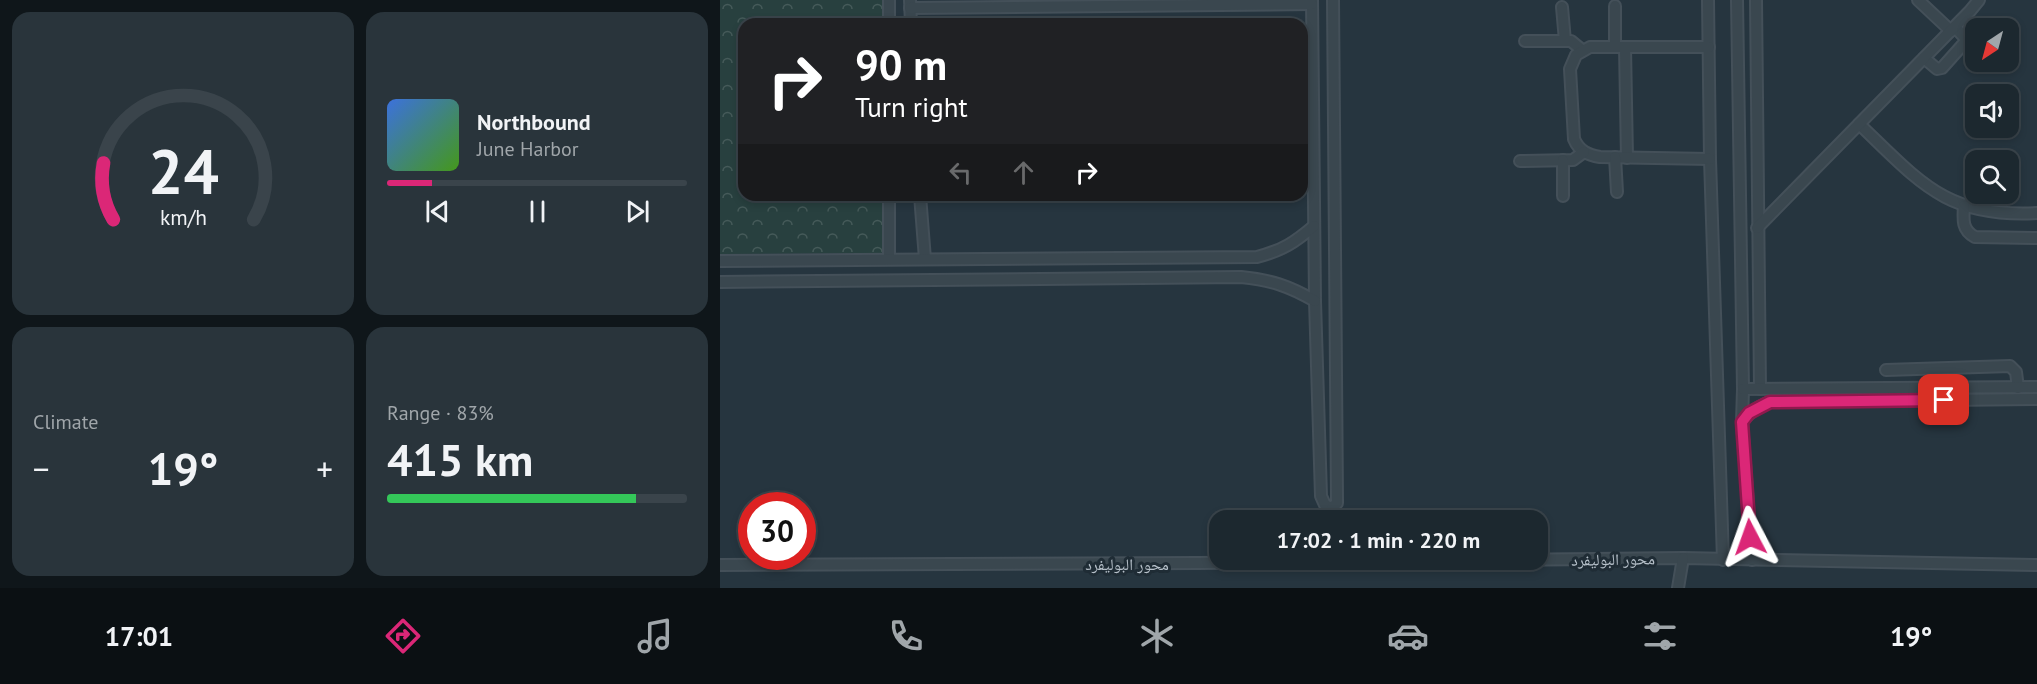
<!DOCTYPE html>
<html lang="en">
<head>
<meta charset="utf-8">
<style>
  :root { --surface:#1c282f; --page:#29343b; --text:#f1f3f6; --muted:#a0a6aa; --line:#3a444b; --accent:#db2777 }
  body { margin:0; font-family:"PT Sans","Noto Naskh Arabic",sans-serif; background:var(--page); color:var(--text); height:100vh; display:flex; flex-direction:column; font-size:22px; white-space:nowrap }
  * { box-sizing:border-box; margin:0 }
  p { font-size:20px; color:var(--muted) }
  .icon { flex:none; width:33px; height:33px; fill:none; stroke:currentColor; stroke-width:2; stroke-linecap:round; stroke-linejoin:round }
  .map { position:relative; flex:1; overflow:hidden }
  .details { display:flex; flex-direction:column; gap:12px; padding:12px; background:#0f161a; width:720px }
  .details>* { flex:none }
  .hud { position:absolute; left:18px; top:18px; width:570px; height:183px; border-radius:18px; box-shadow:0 3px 9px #0003,0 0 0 2px var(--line); background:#202124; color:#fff; overflow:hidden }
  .needle { width:39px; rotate:216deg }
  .controls { position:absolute; left:1245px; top:18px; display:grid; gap:12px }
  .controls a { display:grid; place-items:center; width:54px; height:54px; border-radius:12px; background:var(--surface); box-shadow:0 3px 9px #0003,0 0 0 2px var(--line); font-size:30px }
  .speed { position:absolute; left:18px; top:492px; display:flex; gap:12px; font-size:30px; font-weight:700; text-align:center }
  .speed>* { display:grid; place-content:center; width:78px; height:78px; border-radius:50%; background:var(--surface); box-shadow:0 3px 9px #0003,0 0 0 2px var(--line); line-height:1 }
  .speed .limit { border:9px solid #d22; background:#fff; color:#111 }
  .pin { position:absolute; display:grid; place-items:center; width:51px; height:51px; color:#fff; margin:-26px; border-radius:12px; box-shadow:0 3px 9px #0006 }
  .me { position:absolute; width:66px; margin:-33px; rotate:356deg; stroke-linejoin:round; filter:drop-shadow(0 0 4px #0008) }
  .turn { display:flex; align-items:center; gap:21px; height:126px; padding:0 18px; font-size:27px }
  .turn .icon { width:78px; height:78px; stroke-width:2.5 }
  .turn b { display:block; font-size:42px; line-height:51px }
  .lanes { display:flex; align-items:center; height:57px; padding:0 18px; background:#0003; justify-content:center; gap:30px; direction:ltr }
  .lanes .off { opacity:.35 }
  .big { font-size:45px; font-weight:700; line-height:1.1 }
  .details .tile { flex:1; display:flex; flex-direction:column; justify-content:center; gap:9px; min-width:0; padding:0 21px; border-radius:18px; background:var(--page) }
  .details .dial { align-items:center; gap:0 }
  .dial svg { height:156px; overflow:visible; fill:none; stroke:var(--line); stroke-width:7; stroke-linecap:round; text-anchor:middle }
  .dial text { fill:var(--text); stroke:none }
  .song { display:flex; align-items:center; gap:18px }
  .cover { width:72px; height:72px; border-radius:9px; background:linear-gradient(135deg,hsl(220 70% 55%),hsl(100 70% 35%)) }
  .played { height:6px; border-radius:3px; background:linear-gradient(90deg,var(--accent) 15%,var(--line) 15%) }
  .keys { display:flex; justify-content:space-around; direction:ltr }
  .heat { display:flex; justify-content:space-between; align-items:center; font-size:33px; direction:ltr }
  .charge { height:9px; border-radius:4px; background:linear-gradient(90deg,#34c759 83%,var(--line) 0) }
  .details .tiles { flex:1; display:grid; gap:12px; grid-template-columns:repeat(2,1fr) }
  .trip { position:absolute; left:489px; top:510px; width:339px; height:60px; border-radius:18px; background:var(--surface); box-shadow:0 3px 9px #0003,0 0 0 2px var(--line); font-weight:700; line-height:60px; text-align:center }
  .dock { display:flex; height:96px; justify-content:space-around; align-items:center; background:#0b1013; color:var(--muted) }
  .dock .icon { width:42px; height:42px }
  .dock .active { color:var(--accent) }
  .dock b { font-size:27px; color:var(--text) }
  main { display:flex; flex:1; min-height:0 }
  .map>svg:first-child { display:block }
  .forest { fill:url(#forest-crowns) }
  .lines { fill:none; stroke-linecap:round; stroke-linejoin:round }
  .minor-casing { stroke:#445059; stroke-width:14 }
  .minor { stroke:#3a474f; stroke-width:10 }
  .route-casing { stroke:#8e194d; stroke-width:15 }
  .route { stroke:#db2777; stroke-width:10 }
  .labels { text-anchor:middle; stroke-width:6; stroke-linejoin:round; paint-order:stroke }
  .street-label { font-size:16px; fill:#b7c1ca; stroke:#1f2c35 }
</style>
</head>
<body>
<main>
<section class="details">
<div class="tiles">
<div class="tile dial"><svg viewBox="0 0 100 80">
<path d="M14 69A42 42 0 1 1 86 69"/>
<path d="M14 69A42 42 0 0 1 9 40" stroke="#db2777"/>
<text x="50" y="56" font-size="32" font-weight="700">24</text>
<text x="50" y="72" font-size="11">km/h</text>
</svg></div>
<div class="tile">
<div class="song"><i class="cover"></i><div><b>Northbound</b><p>June Harbor</p></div></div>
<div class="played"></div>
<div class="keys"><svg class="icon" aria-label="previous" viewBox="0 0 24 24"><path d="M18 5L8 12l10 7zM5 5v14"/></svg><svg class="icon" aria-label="pause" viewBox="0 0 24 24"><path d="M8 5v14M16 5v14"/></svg><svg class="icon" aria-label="next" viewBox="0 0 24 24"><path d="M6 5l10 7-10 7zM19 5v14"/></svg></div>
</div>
<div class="tile"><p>Climate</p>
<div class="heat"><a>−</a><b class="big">19°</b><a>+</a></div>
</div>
<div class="tile"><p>Range · 83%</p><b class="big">415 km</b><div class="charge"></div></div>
</div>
</section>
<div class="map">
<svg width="1317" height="588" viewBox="0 0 1317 588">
  <defs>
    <pattern id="forest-crowns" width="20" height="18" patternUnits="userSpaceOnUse" patternTransform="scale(1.5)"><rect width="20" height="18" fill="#28403f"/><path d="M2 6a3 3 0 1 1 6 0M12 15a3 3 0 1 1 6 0" fill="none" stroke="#455a59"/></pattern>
  </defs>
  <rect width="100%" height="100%" fill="#26353f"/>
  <!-- forest -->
  <polygon class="forest" points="0,0 163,0 163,24 24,24 24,195 163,195 164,253 0,254"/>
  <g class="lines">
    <!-- minor casing -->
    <g class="minor-casing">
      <g id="minor">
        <polyline points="169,0 169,24"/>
        <polyline points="190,0 191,24"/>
        <polyline points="592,0 595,301 601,496 605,505 612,508 622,520"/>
        <polyline points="988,0 990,159 1003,560"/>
        <polyline points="1017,0 1023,389 1022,422 1032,560"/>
        <polyline points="1036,0 1040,389"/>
        <polyline points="1198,0 1231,31"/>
        <polyline points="895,6 895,47"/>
        <polyline points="842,7 845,41"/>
        <polyline points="190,8 592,4"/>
        <polyline points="805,41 851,41 862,50"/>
        <polyline points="905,47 907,158"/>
        <path d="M989 47H870L856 55 850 69 854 139C859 151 868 155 880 157L990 159"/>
        <polyline points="1204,58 1217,69 1222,68 1247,40 1235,27"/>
        <path d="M1139 124C1200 182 1226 218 1317 213"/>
        <polyline points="895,157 897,192"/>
        <polyline points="800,161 853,160 864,152"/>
        <polyline points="200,195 205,259"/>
        <polyline points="843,196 843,160"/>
        <path d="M1244 206C1243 220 1242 230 1255 237L1317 238"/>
        <polyline points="1037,228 1250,11 1259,0"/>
        <polyline points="169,259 169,195"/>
        <path d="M0 261 537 257C563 250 574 243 594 226"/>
        <path d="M0 282 521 277C551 280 569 286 595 301"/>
        <polyline points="1166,370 1290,366 1296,372 1298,388"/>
        <polyline points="1023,389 1317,387"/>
        <path d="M1022 422C1030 412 1037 407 1050 402L1317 399"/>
        <polyline points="612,508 617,503 617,499 613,0"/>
        <polyline points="0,565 478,563 963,558 1317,565"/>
        <polyline points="958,588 963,558"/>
      </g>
    </g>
    <!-- minor -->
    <use href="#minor" class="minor"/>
  </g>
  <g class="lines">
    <!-- route casing -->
    <g class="route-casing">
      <polyline id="route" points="1030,537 1022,422 1029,413 1050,402 1224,400"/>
    </g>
    <!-- route -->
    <use href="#route" class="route"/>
  </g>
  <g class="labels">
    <!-- street labels -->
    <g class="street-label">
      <text transform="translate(893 559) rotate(-1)" y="6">محور البوليفرد</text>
      <text x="407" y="570">محور البوليفرد</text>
    </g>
  </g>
</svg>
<div class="controls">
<a><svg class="needle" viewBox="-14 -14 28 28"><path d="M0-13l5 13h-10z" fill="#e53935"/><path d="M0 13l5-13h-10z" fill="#a0a6aa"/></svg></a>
<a><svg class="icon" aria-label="sound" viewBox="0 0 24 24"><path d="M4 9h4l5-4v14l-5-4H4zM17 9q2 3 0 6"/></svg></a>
<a><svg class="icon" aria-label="search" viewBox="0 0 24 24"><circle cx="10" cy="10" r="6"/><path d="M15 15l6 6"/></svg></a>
</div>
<div class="speed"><div class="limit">30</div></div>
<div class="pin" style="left:1224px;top:400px;background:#d93025"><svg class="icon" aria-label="arrive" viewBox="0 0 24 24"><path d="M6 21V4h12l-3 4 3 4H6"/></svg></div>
<svg class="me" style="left:1030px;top:537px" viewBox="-20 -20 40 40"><path d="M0-17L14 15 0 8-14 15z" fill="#db2777" stroke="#fff" stroke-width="4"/></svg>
<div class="trip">17:02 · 1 min · 220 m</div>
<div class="hud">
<div class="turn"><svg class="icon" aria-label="right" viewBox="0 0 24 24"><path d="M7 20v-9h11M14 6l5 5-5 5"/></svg><div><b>90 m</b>Turn right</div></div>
<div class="lanes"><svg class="icon off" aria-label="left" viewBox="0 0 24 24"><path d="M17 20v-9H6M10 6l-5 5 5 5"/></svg><svg class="icon off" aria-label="ahead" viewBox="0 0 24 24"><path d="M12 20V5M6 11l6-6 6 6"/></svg><svg class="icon" aria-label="right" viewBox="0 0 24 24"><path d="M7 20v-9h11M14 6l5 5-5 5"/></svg></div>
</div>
</div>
</main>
<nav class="dock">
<b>17:01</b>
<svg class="icon active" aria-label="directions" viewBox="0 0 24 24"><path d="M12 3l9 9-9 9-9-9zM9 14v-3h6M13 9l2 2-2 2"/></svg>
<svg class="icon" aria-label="music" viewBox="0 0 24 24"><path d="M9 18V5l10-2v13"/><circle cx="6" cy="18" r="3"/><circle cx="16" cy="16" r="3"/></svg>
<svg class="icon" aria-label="phone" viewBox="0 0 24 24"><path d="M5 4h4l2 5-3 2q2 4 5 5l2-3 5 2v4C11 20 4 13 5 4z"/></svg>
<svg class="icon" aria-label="climate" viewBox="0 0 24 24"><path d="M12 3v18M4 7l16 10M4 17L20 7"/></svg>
<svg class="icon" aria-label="car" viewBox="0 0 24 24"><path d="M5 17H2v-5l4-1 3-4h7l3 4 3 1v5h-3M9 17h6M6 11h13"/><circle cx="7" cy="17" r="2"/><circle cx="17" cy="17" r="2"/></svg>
<svg class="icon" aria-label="filters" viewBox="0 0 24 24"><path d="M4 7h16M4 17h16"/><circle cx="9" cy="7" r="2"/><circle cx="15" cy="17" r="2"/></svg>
<b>19°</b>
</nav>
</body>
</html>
